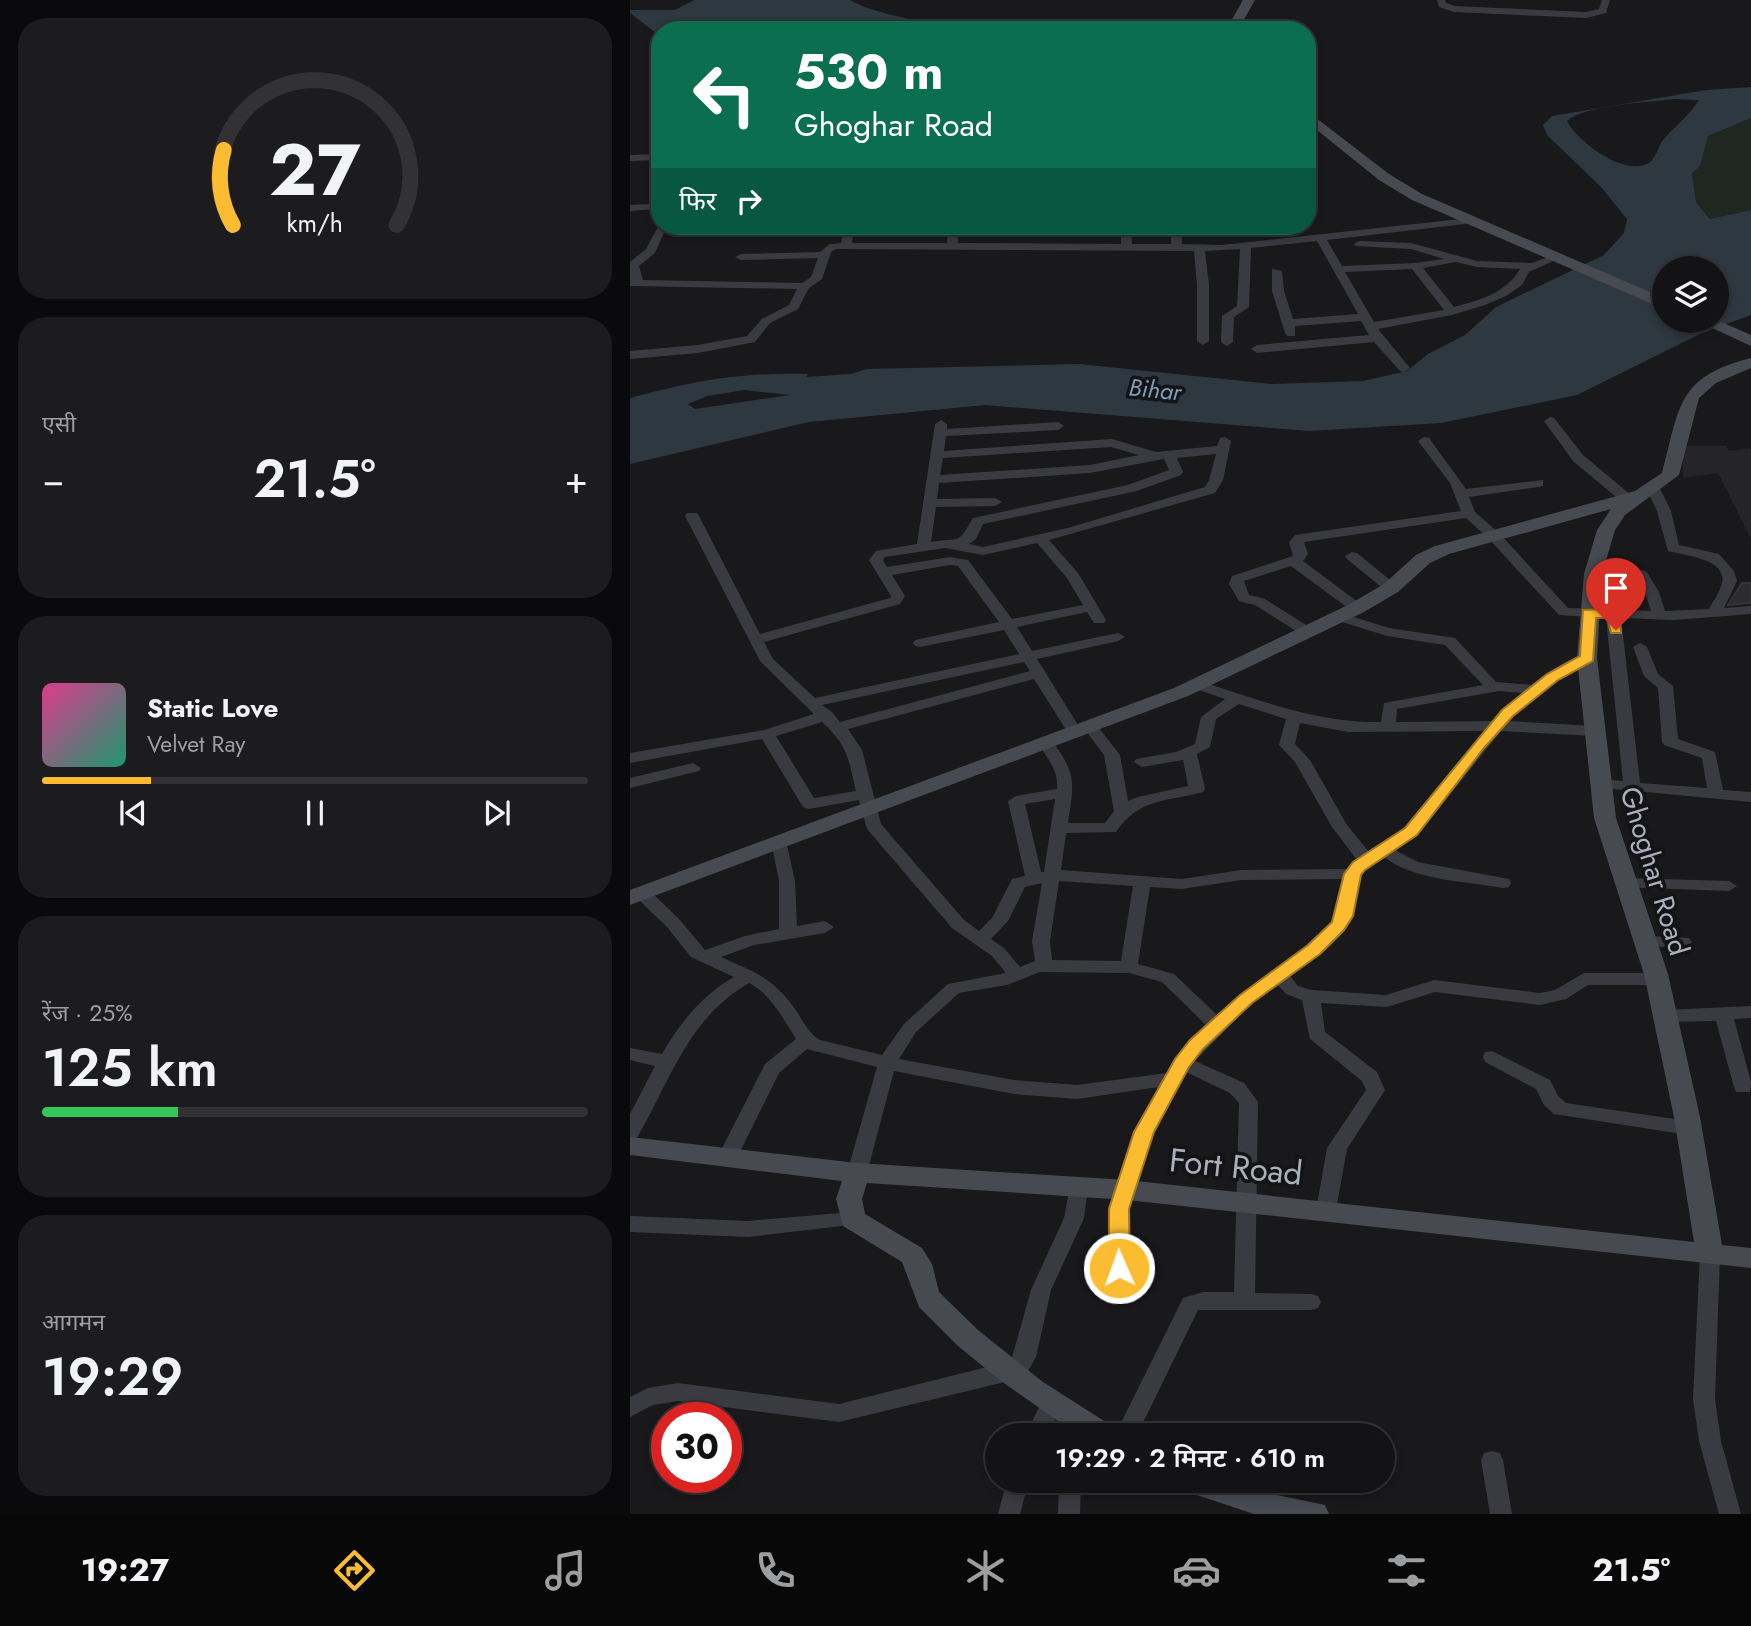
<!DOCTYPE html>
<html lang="hi">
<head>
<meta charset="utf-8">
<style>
  :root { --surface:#131315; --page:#1c1c1e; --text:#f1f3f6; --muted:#9d9ea0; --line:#323234; --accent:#fcbc31 }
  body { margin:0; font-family:Jost,"Noto Sans Devanagari",sans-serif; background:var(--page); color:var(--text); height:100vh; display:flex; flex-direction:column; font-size:26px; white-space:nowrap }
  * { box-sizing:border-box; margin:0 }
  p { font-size:23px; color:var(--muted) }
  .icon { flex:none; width:38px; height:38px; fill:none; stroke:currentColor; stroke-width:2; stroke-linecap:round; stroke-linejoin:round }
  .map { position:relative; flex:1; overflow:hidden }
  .sheet { display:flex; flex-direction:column; gap:18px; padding:18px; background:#0a0a0c; width:630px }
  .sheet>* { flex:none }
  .banner { position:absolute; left:21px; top:21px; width:665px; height:214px; border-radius:28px; box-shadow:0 4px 10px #0003,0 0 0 2px var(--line); background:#0b6e4f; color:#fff; overflow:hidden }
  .tools { position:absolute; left:1022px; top:256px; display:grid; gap:14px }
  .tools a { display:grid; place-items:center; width:77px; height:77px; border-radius:50%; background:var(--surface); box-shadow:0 4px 10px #0003,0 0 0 2px var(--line); font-size:35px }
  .speed { position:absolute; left:21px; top:1402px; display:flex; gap:14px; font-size:35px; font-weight:700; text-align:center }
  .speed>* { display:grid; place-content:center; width:91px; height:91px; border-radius:50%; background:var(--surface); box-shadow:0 4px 10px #0003,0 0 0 2px var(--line); line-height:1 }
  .speed .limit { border:10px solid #d22; background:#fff; color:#111 }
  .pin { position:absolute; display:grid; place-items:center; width:60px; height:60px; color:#fff; margin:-72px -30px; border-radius:50% 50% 50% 0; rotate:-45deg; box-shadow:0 0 7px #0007 }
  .pin .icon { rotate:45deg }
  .me { position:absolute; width:77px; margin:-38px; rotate:358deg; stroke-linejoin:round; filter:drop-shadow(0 0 5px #0008) }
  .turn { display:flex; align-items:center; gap:24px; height:147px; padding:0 28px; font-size:32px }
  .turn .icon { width:91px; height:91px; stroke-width:2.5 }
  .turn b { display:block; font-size:49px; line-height:60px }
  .then { display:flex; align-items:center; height:66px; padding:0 28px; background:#0003; gap:14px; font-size:26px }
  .big { font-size:52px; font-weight:600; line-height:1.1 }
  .sheet .widget { flex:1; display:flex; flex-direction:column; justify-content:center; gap:10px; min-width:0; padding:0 24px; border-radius:28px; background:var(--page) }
  .sheet .dial { align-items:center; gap:0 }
  .dial svg { height:182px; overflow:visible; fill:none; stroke:var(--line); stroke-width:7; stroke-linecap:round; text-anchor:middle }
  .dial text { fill:var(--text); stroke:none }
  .song { display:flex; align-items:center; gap:21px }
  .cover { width:84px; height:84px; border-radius:10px; background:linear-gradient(135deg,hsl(330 70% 55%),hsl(160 70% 35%)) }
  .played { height:7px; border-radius:4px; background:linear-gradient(90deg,var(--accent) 20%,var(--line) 20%) }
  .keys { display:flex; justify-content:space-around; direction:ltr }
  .heat { display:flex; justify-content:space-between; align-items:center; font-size:38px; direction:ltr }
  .charge { height:10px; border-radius:5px; background:linear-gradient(90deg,#34c759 25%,var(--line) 0) }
  .trip { position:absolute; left:355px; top:1423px; width:410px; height:70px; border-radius:35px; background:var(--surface); box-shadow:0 4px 10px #0003,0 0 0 2px var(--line); font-weight:600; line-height:70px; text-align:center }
  .tabs { display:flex; height:112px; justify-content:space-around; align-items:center; background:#080808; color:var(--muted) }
  .tabs .icon { width:49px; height:49px }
  .tabs .active { color:var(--accent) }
  .tabs b { font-size:32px; color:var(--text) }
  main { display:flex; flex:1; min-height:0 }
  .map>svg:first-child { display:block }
  .built { fill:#252529 }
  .green { fill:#1f2720 }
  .water { fill:#2e3841; fill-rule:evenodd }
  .building { fill:#2c2c30; stroke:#333338; stroke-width:2 }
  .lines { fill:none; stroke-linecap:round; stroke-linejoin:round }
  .street { fill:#3a3b41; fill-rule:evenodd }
  .secondary { fill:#484a51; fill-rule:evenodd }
  .route { fill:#fcbc31; stroke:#a47a20; stroke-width:2 }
  .labels { text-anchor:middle; stroke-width:7; stroke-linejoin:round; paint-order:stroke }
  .far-water-label { font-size:24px; font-style:italic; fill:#819db8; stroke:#141417 }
  .street-label { font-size:28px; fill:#abb0bc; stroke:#141417 }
  .near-street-label { font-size:33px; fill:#abb0bc; stroke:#141417 }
</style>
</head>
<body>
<main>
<section class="sheet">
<div class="widget dial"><svg viewBox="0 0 100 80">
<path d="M14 69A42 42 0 1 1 86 69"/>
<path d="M14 69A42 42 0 0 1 10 36" stroke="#fcbc31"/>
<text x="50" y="56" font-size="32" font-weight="700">27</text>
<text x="50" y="72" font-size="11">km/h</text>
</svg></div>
<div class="widget"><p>एसी</p>
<div class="heat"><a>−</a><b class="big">21.5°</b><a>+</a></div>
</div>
<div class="widget">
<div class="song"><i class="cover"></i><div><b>Static Love</b><p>Velvet Ray</p></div></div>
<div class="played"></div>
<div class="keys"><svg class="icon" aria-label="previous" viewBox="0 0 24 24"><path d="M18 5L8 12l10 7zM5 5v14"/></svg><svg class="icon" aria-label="pause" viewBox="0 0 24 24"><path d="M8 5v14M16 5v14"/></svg><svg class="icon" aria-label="next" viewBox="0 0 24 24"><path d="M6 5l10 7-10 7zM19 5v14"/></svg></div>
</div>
<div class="widget"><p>रेंज · 25%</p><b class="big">125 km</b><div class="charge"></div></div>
<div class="widget"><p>आगमन</p><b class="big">19:29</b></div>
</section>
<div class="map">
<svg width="1121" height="1514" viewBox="0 0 1121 1514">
  <rect width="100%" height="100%" fill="#19191c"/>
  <!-- built -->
  <polygon class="built" points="1052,446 1096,446 1099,451 1121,448 1121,539 1088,473 1053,478"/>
  <!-- green -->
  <polygon class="green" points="1121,118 1121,210 1081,219 1066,202 1062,172 1070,165 1078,136"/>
  <!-- water -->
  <g class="water">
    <path d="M64 0H220C247 16 281 15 308 30H30V36L0 13V10H45Z"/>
    <path d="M1121 87V118L1078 136 1070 166 1062 173 1066 202 1080 219 1121 210V315L1074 332 947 395 811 423 679 431 355 405 179 422 0 464V398C65 381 110 372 178 374L176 377 221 374 237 369 449 364 642 384 733 381 777 371 798 354 835 335 866 307 974 255 994 233 997 219 972 188 917 135 913 125 922 116 1076 90ZM1045 99 1069 100C1059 116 1045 126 1033 140 1028 147 1026 158 1019 163 994 177 948 142 937 121 954 105 1020 102 1045 99ZM1034 268H1087V320H1034ZM114 390 160 395 65 409 58 404 77 396Z"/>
  </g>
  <!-- building -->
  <polygon class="building" points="1112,583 1121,583 1121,603 1098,605"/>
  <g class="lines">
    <!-- street -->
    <g class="street">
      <polygon points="807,0 815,0 816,3 825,6 956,12 969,9 972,0 980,0 976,13 956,18 824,12 809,7"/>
      <polygon points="30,154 30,160 0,161 0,155"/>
      <polygon points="21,204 26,207 25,209 0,211 0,205"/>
      <path d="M840 218 845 221 844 223 697 240 712 266 785 263 814 259 781 249 725 246 724 244 729 241 781 243 847 261 902 263 926 254 932 257 899 272 892 285 876 296 855 305 822 315 748 329 780 368 774 372 770 371 744 342 627 353 621 349 627 345 739 335 731 321 665 326V336H657L655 333 642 291V269L652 271 654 291 663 319 728 314 687 241 621 248 619 307 604 317 603 342 597 346 591 342 592 316 607 306 610 249 575 251 579 285V341L573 345 567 341V285L564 251 206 249 201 252 192 279 179 288 168 309 140 323 125 342 68 353 0 359V351L68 345 117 336 132 319 159 305 167 289 0 286V262L16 249 30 223V226H37L25 253 9 266 13 280 172 283 181 277 188 258 111 260 105 257 111 254 190 252 200 244 211 243 214 226H224L222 243H317L318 226H328V243L491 244V227L501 226 502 244H541V226H551L552 244 592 245ZM826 262 847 267 890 269C876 293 850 300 824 307L793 268ZM782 269 814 310 744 322 715 272Z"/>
      <polygon points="920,417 924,418 953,455 1002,496 1002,502 992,502 943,461 914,421"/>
      <path d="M311 420 317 424V429L428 422 434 426 428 430 316 436 314 451 482 439 526 452 587 446 590 438 595 437 601 441 593 480 585 493 419 540 448 573 476 620 474 623H464L457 612 387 627 402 651 488 633 495 637 488 641 407 659 453 733 450 736H440L404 679 218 729 232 750 251 824 334 920 349 931 362 918 382 879 395 876 378 801 386 796 427 789C429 772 418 758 408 744L410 741H422C447 774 444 783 438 823H475L484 811 474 755 453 727 461 722 466 724 490 755 498 801 508 797 558 786 553 760 512 767 504 762 506 759 546 752 565 744 571 717 595 699 563 688 560 685 563 682H573C632 701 688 723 751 722L754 703 853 685 815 645 757 636 706 620 704 617 711 613 759 628 825 638 866 682 902 685C915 675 946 651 962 655L964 658 962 661 927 680 878 721 964 726 972 731 964 736 871 731 787 836 765 850 788 862 879 879 881 883 879 887 873 888C835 881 786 881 754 857L730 875C728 888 727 902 723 914 715 941 681 961 660 976L668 986 682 990 756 995 804 980 910 993 925 990 954 973H1027L1033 975 1036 979 1033 983 1027 985H958L936 999 910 1005 805 992 757 1007 691 1003 695 1032 747 1072 755 1090 717 1149 706 1210 703 1215 696 1217 689 1215 686 1210 697 1148 736 1090 732 1081 680 1039 672 1000 656 994 648 985 622 1003 565 1061 614 1083 628 1102 625 1293 681 1294 688 1296 691 1302 688 1308 681 1310H568L507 1435H485L553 1298 573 1292H604L609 1103 600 1093 556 1072 524 1132 499 1209 500 1292 497 1298 490 1300 483 1298 480 1292 479 1209 504 1132 529 1087 447 1099 384 1094 264 1071 237 1173 234 1178 227 1180 220 1178 217 1173 247 1067 177 1049 149 1073 107 1158 104 1163 97 1165 90 1163 87 1158 135 1064 166 1039C154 1020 140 993 119 983 58 1018 40 1081 7 1138L0 1140V1114L25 1066 0 1060V1048L32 1054C50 1023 72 995 104 977L61 957 37 927 6 897 3 893 6 889H18L49 919 75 950 115 936 149 929V881L141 841 143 837H155L165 881 167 926 195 921 204 927 195 933 124 945 91 957C119 970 138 975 159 1001 170 1013 175 1031 190 1040L252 1055 274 1024 318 984 376 973 362 956 322 928 237 829 229 800 179 809 173 807 132 739 0 763V753L134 730 184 714 130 661 55 516 57 513H67L69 516 130 634 260 598 261 596 239 560 246 551 287 544 305 424ZM481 447 509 455 460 465 310 475 313 458ZM586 454 579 480 575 487 438 528 353 547 339 544 346 539 353 524 507 491 551 475 553 472 547 458ZM534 459 539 470 498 485 343 518C327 546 331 537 301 542L306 507 365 506 372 502 365 498 307 499 309 483 460 473ZM407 543 437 578 453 605 382 619 338 560 320 557 257 567 253 560 255 557 315 548 353 555ZM320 565 328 566 369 622 285 640 283 643 285 646 290 647 374 630 389 654 185 698 143 659 134 642 270 604 275 596 262 575ZM394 662 400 671 210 722 202 712 192 705ZM869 691 892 693 872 710 862 721 766 722 767 709ZM609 704 656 719 649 745 665 762 702 827 727 860 717 869 611 870 552 879 431 870 436 833 486 832C509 798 536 802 573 792L575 789 567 754 580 747 586 719ZM192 722C218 746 218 757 226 791L184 798 146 736ZM670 723 718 732 854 731 775 828 739 852 717 825 680 760 665 744ZM425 799 414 872H411L395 804ZM713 879 705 916 702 922 678 946 610 995 588 1016 544 974 508 964 520 887 552 889 611 880ZM429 881 503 886 491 961 422 960 420 941ZM412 883 402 941 405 961 390 967 374 948 361 939 378 921 395 887ZM410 972 499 973 532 982 578 1027 545 1058 537 1073 447 1085 384 1080 269 1059 286 1032 329 993 377 985Z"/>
      <path d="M794 437 799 438 836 489 913 480V486L908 487 839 497 845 512 869 533 938 608 1021 611 1015 592 1004 574 1011 570 1016 571 1029 592 1035 611 1079 609C1083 601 1090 592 1092 583 1098 559 1053 555 1038 551L1027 511 1016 488 1018 485H1028L1041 511 1049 545 1089 554 1104 571 1107 581 1094 608 1121 606V614L1044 620 991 618 1010 783 1077 788 1072 758 1034 745 1032 742 1028 688 1014 676 1003 647 1010 643 1017 647 1028 674 1043 686 1048 739 1085 752 1093 790 1121 792V802L963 787 961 784 969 779 993 781 976 618 929 615 859 539 836 518 674 542 678 554 673 561 732 605 734 608 732 611H722L661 566 614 581 619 595 635 599 684 630 686 633 684 636H674L625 605 609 601 599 584 602 576 663 556 659 542 665 535 831 511 820 483 788 441Z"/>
      <polygon points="722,552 727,553 766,585 768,588 766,591 756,591 717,559 715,556"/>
      <polygon points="63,763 71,768 69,771 0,788 0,778"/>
      <polygon points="996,878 1099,881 1107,886 1099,891 990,887 988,883 990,879"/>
      <polygon points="1018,936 1059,938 1062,942 1059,946 1053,948 1012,946 1009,942 1012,938"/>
      <polygon points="1121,1006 1121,1018 1104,1019 1121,1082 1120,1092 1106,1092 1104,1087 1086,1021 1035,1022 1029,1020 1026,1016 1029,1012 1035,1010"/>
      <polygon points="862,1051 920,1080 928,1096 936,1103 1058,1121 1065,1123 1068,1128 1065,1133 1058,1135 924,1114 914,1105 906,1089 855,1062 853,1057 855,1052"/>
      <polygon points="448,1180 455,1182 458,1187 454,1218 421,1290 406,1357 397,1373 379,1381 209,1422 48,1401 23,1405 0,1417 0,1397 18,1388 48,1383 209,1404 381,1361 401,1290 434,1218 441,1182"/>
      <polygon points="222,1212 229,1214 232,1219 229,1224 118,1237 0,1232 0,1216 118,1221"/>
      <polygon points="1080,1246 1087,1249 1090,1254 1085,1399 1091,1441 1111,1514 1089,1514 1069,1441 1063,1399 1070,1254 1073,1249"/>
      <polygon points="423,1393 431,1396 434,1402 417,1435 395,1435 415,1396"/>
      <polygon points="862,1451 870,1453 873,1460 882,1514 860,1514 851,1460 854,1453"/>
      <polygon points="377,1480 399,1480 390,1514 368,1514"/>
      <polygon points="429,1480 451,1480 450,1514 428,1514"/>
    </g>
    <!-- secondary -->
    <g class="secondary">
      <polygon points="613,0 625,0 608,30 596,30"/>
      <polygon points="677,111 759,174 792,194 1034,298 1034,309 782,200 749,180 677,122"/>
      <polygon points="1065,320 1087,320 1121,335 1121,346"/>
      <path d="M1121 358V368L1086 383 1069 398 1049 475 995 515 985 530 972 574 967 658 986 818 1038 974 1070 1117 1092 1245 1121 1248V1268L497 1200 237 1183 232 1199 235 1214 292 1248 302 1264 309 1292 348 1330 413 1382 482 1426 487 1435H448L371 1381 328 1346 289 1307 272 1262 213 1226 206 1199 212 1181 0 1155V1137L227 1163 497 1180 1064 1242 1044 1117 1014 974 964 818 947 658 954 574 967 530 981 509 819 554 800 563 768 592 734 612 558 696 0 905V890L544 688 720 604 754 584 786 555 805 546 1005 491 1032 473C1050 407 1046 377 1121 358Z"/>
      <polygon points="545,1480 600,1480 642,1494 695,1505 699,1514 624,1514 549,1489"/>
    </g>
  </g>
  <!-- route -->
  <polygon class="route" points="983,609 990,614 991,633 981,633 977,618 966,618 963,661 928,680 883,716 854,748 787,835 735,870 731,875 723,916 714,930 690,954 622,1003 573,1049 559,1067 524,1132 499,1209 500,1268 497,1273 482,1273 479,1268 479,1209 504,1132 545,1059 560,1040 610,995 678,945 702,922 714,874 723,862 775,828 872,710 917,674 950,656 953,610"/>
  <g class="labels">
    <!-- far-water labels -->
    <g class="far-water-label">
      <text transform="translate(525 390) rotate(6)" y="8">Bihar</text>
    </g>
    <!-- street labels -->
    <g class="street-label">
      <text transform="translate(1025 871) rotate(73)" y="10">Ghoghar Road</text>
    </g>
    <!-- near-street labels -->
    <g class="near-street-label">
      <text transform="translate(606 1166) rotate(6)" y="12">Fort Road</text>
    </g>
  </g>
</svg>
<div class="tools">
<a><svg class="icon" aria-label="layers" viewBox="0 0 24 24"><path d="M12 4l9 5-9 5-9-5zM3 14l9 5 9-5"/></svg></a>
</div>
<div class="speed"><div class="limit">30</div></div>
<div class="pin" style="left:986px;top:630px;background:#d93025"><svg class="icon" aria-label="arrive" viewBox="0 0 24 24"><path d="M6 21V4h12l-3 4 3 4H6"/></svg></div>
<svg class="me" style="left:489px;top:1268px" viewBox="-20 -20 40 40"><circle r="17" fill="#fcbc31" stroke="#fff" stroke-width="3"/><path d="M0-11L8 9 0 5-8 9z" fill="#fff"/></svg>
<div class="trip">19:29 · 2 मिनट · 610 m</div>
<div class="banner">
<div class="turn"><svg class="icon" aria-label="left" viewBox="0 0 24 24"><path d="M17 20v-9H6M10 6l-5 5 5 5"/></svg><div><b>530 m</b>Ghoghar Road</div></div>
<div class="then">फिर<svg class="icon" aria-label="right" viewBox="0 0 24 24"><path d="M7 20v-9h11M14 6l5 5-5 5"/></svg></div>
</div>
</div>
</main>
<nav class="tabs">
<b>19:27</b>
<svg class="icon active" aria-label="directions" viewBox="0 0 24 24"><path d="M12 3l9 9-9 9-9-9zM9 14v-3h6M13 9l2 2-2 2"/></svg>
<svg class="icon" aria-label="music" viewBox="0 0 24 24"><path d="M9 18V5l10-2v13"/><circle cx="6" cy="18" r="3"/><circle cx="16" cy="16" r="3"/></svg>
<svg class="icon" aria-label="phone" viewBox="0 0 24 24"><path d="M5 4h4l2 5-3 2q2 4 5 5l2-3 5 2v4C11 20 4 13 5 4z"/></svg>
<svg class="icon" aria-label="climate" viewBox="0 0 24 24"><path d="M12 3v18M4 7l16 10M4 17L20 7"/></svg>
<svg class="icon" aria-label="car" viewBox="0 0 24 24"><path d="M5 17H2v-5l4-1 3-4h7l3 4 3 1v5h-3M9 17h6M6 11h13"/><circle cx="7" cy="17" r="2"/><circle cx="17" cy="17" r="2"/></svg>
<svg class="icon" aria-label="filters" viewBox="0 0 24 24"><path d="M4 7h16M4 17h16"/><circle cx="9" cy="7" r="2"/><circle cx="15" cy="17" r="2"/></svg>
<b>21.5°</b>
</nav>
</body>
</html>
